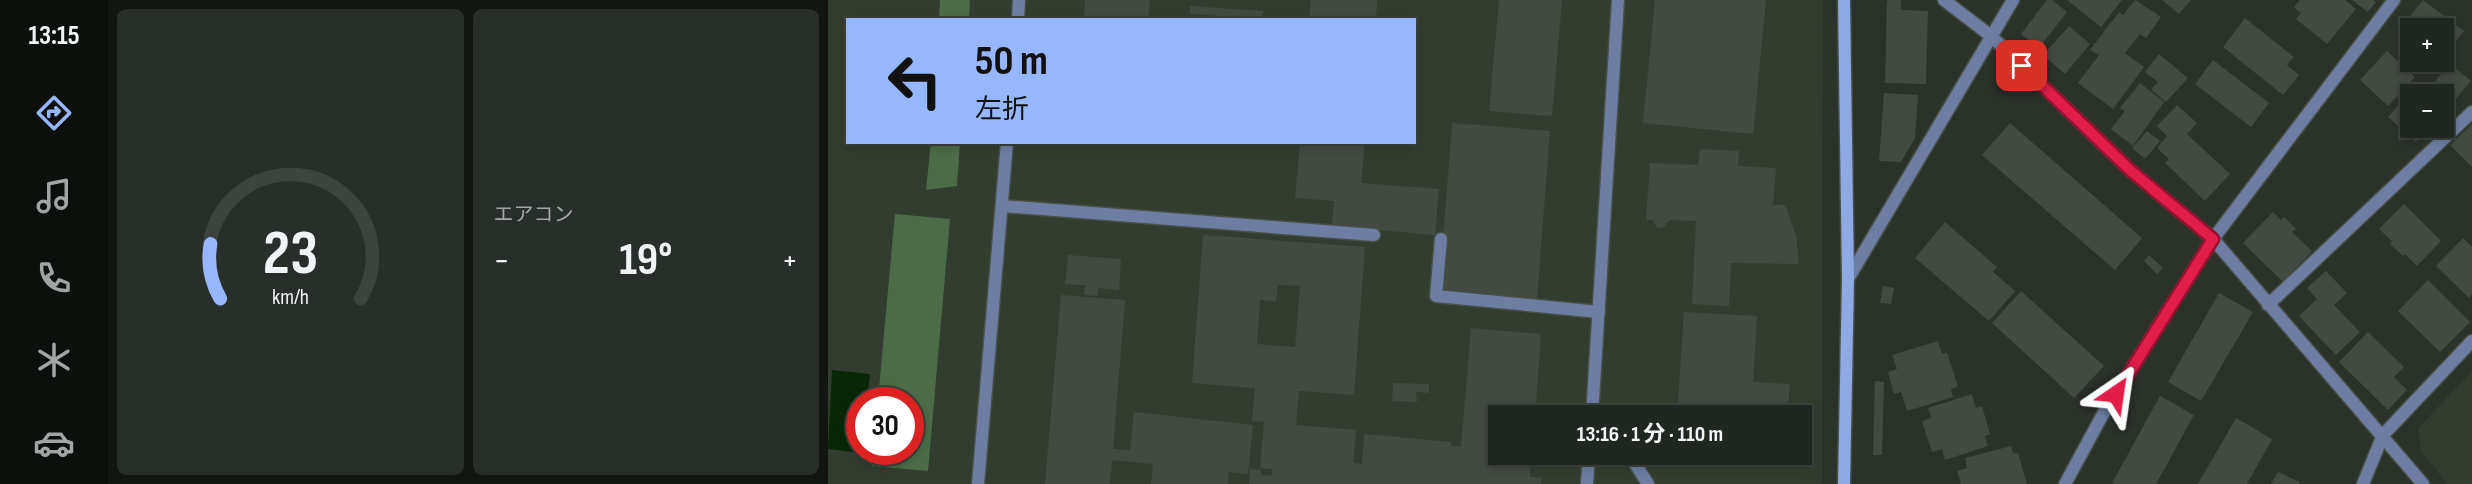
<!DOCTYPE html>
<html lang="ja">
<head>
<meta charset="utf-8">
<style>
  :root { --surface:#202620; --page:#282e29; --text:#f1f3f6; --muted:#a2a5a5; --line:#3d433e; --accent:#96b6fd }
  body { margin:0; font-family:"Sofia Sans Condensed","Noto Sans JP",sans-serif; background:var(--page); color:var(--text); height:100vh; display:flex; flex-direction:column; font-size:22px; white-space:nowrap }
  * { box-sizing:border-box; margin:0 }
  p { font-size:20px; color:var(--muted) }
  .icon { flex:none; width:33px; height:33px; fill:none; stroke:currentColor; stroke-width:2; stroke-linecap:round; stroke-linejoin:round }
  .map { position:relative; flex:1; overflow:hidden }
  .sheet { display:flex; flex-direction:column; gap:9px; padding:9px; background:#121512; width:720px }
  .sheet>* { flex:none }
  .top-card { position:absolute; left:18px; top:18px; width:570px; height:126px; border-radius:0px; box-shadow:0 3px 9px #0003,0 0 0 2px var(--line); background:#96b6fd; color:#111; overflow:hidden }
  .tools { position:absolute; left:1572px; top:18px; display:grid; gap:12px }
  .tools a { display:grid; place-items:center; width:54px; height:54px; border-radius:0px; background:var(--surface); box-shadow:0 3px 9px #0003,0 0 0 2px var(--line); font-size:30px }
  .speed { position:absolute; left:18px; top:387px; display:flex; gap:12px; font-size:30px; font-weight:700; text-align:center }
  .speed>* { display:grid; place-content:center; width:78px; height:78px; border-radius:50%; background:var(--surface); box-shadow:0 3px 9px #0003,0 0 0 2px var(--line); line-height:1 }
  .speed .limit { border:9px solid #d22; background:#fff; color:#111 }
  .pin { position:absolute; display:grid; place-items:center; width:51px; height:51px; color:#fff; margin:-26px; border-radius:12px; box-shadow:0 3px 9px #0006 }
  .me { position:absolute; width:66px; margin:-33px; rotate:32deg; stroke-linejoin:round; filter:drop-shadow(0 0 4px #0008) }
  .turn { display:flex; align-items:center; gap:21px; height:126px; padding:0 30px; font-size:27px }
  .turn .icon { width:78px; height:78px; stroke-width:2.5 }
  .turn b { display:block; font-size:42px; line-height:51px }
  .big { font-size:45px; font-weight:700; line-height:1.1 }
  .sheet .tile { flex:1; display:flex; flex-direction:column; justify-content:center; gap:9px; min-width:0; padding:0 21px; border-radius:9px; background:var(--page) }
  .sheet .dial { align-items:center; gap:0 }
  .dial svg { height:156px; overflow:visible; fill:none; stroke:var(--line); stroke-width:7; stroke-linecap:round; text-anchor:middle }
  .dial text { fill:var(--text); stroke:none }
  .heat { display:flex; justify-content:space-between; align-items:center; font-size:33px; direction:ltr }
  .sheet .tiles { flex:1; display:grid; gap:9px; grid-template-columns:repeat(2,1fr) }
  .trip { position:absolute; left:660px; top:405px; width:324px; height:60px; border-radius:0px; background:var(--surface); box-shadow:0 3px 9px #0003,0 0 0 2px var(--line); font-weight:700; line-height:60px; text-align:center }
  main { display:flex; flex:1; min-height:0 }
  .tabs { display:flex; flex-direction:column; width:108px; justify-content:space-around; align-items:center; background:#0d0f0d; color:var(--muted) }
  .tabs .icon { width:42px; height:42px }
  .tabs .selected { color:var(--accent) }
  .tabs b { font-size:27px; color:var(--text) }
  .map>svg:first-child { display:block }
  .built { fill:#323d30; fill-rule:evenodd }
  .forest { fill:#4b6c46 }
  .water { fill:#082805 }
  .building { fill:#434a42; fill-rule:evenodd }
  .lines { fill:none; stroke-linecap:round; stroke-linejoin:round }
  .lane-casing { stroke:#484f47; stroke-width:15 }
  .street-casing { stroke:#484f47; stroke-width:15 }
  .secondary-casing { stroke:#484f47; stroke-width:15 }
  .lane { stroke:#6d7ea2; stroke-width:12 }
  .street { stroke:#6d7ea2; stroke-width:12 }
  .secondary { stroke:#8ea9e3; stroke-width:12 }
  .route-casing { stroke:#92132f; stroke-width:15 }
  .route { stroke:#e11d48; stroke-width:10 }
</style>
</head>
<body>
<main>
<nav class="tabs">
<b>13:15</b>
<svg class="icon selected" aria-label="directions" viewBox="0 0 24 24"><path d="M12 3l9 9-9 9-9-9zM9 14v-3h6M13 9l2 2-2 2"/></svg>
<svg class="icon" aria-label="music" viewBox="0 0 24 24"><path d="M9 18V5l10-2v13"/><circle cx="6" cy="18" r="3"/><circle cx="16" cy="16" r="3"/></svg>
<svg class="icon" aria-label="phone" viewBox="0 0 24 24"><path d="M5 4h4l2 5-3 2q2 4 5 5l2-3 5 2v4C11 20 4 13 5 4z"/></svg>
<svg class="icon" aria-label="climate" viewBox="0 0 24 24"><path d="M12 3v18M4 7l16 10M4 17L20 7"/></svg>
<svg class="icon" aria-label="car" viewBox="0 0 24 24"><path d="M5 17H2v-5l4-1 3-4h7l3 4 3 1v5h-3M9 17h6M6 11h13"/><circle cx="7" cy="17" r="2"/><circle cx="17" cy="17" r="2"/></svg>
</nav>
<section class="sheet">
<div class="tiles">
<div class="tile dial"><svg viewBox="0 0 100 80">
<path d="M14 69A42 42 0 1 1 86 69"/>
<path d="M14 69A42 42 0 0 1 9 41" stroke="#96b6fd"/>
<text x="50" y="56" font-size="32" font-weight="700">23</text>
<text x="50" y="72" font-size="11">km/h</text>
</svg></div>
<div class="tile"><p>エアコン</p>
<div class="heat"><a>−</a><b class="big">19°</b><a>+</a></div>
</div>
</div>
</section>
<div class="map">
<svg width="1644" height="484" viewBox="0 0 1644 484">
  <rect width="100%" height="100%" fill="#2b322a"/>
  <!-- built -->
  <g class="built">
    <path d="M0 0H995L994 484H0ZM20 20H586V142H20ZM32 400H82V452H32ZM670 416H974V454H670Z"/>
    <polygon points="1644,372 1644,484 1619,484 1593,450 1590,428"/>
  </g>
  <!-- forest -->
  <g class="forest">
    <polygon points="112,0 142,0 141,19 111,19"/>
    <polygon points="103,143 132,143 129,186 98,190"/>
    <polygon points="67,214 122,219 100,471 44,466 45,452 82,452 82,400 50,400"/>
  </g>
  <!-- water -->
  <polygon class="water" points="4,370 42,374 39,400 32,400 32,452 35,453 0,449"/>
  <!-- building -->
  <g class="building">
    <polygon points="257,0 322,0 320,20 256,20"/>
    <polygon points="483,0 549,0 548,20 481,20"/>
    <polygon points="671,0 734,0 724,116 661,111"/>
    <polygon points="827,0 938,0 925,134 815,123"/>
    <polygon points="1061,0 1073,0 1073,10 1100,11 1098,84 1057,83 1059,1"/>
    <polygon points="1219,0 1224,0 1239,12 1211,48 1193,34"/>
    <polygon points="1239,0 1294,0 1273,27"/>
    <polygon points="1307,0 1333,17 1318,38 1312,34 1297,53 1316,67 1285,109 1250,83 1271,55 1262,50 1291,12 1295,15"/>
    <polygon points="1334,0 1363,0 1351,14"/>
    <polygon points="1472,0 1517,0 1528,9 1499,44 1468,19 1473,13 1466,7"/>
    <polygon points="1524,0 1545,0 1548,2 1540,12"/>
    <polygon points="1595,0 1636,31 1620,51 1616,48 1616,28 1590,28 1579,20"/>
    <polygon points="362,6 435,11 435,19 362,14"/>
    <polygon points="1417,18 1466,57 1459,65 1471,75 1455,95 1395,47"/>
    <polygon points="1241,26 1262,44 1237,74 1215,55"/>
    <polygon points="1559,51 1587,77 1560,106 1532,80"/>
    <polygon points="1331,54 1360,78 1338,102 1323,90 1330,82 1317,72"/>
    <polygon points="1385,60 1441,103 1423,127 1367,84"/>
    <polygon points="1622,64 1643,81 1625,102 1604,85"/>
    <polygon points="1312,83 1336,102 1305,146 1283,129 1297,111 1292,108"/>
    <polygon points="1582,92 1582,128 1601,128 1588,142 1560,117"/>
    <polygon points="1056,93 1090,95 1087,138 1073,162 1051,161"/>
    <polygon points="1349,105 1369,123 1359,134 1402,174 1377,201 1337,163 1341,159 1329,148 1339,136 1329,126"/>
    <polygon points="624,123 722,131 709,299 682,296 681,305 611,292"/>
    <polygon points="1182,123 1314,238 1287,270 1154,155"/>
    <polygon points="1644,124 1644,167 1622,145"/>
    <polygon points="1319,131 1332,141 1317,159 1304,148"/>
    <polygon points="472,142 537,142 533,183 611,189 607,235 504,226 506,201 467,198"/>
    <polygon points="872,149 911,151 910,166 948,168 945,205 957,205 968,235 971,264 903,263 901,306 864,304 868,221 842,220 836,227 830,228 824,220 818,220 822,163 870,165"/>
    <polygon points="1576,204 1613,241 1589,266 1577,254 1575,256 1562,244 1564,241 1551,229"/>
    <polygon points="1445,212 1453,220 1456,217 1468,229 1464,232 1484,251 1455,282 1415,243"/>
    <polygon points="1117,222 1169,267 1165,272 1187,291 1161,321 1087,258"/>
    <path d="M375 235 537 247 526 395 471 391 468 425 528 430 525 463 534 464 536 434 623 442V446L633 447 643 328 713 334 707 416H670V454H703L702 477 714 478 713 484H421L422 469 433 470V475L444 476V469L432 468 436 422 424 421 427 388 364 383ZM450 285 472 286 467 347 429 344 432 300 448 301Z"/>
    <polygon points="1635,238 1644,247 1644,294 1641,298 1608,266"/>
    <polygon points="240,255 293,259 291,290 270,288 269,296 256,295 257,285 237,284"/>
    <polygon points="1321,255 1335,268 1329,274 1316,261"/>
    <polygon points="1498,271 1519,293 1506,305 1532,332 1508,355 1471,316 1489,299 1479,288"/>
    <polygon points="1600,280 1642,322 1612,352 1570,311"/>
    <polygon points="1055,286 1066,288 1063,304 1052,303"/>
    <polygon points="1193,291 1276,366 1246,398 1164,323"/>
    <polygon points="1391,293 1425,312 1373,401 1340,382"/>
    <polygon points="233,295 297,300 285,449 302,450 306,412 425,425 420,474 401,472 400,484 323,484 325,464 284,460 282,484 217,484"/>
    <polygon points="856,312 929,316 925,382 962,384 959,416 849,416"/>
    <polygon points="1540,332 1576,367 1566,377 1579,390 1560,410 1511,362"/>
    <polygon points="1110,341 1114,354 1119,352 1130,387 1123,389 1125,397 1079,411 1073,392 1066,394 1060,372 1069,369 1064,355"/>
    <polygon points="1047,381 1056,382 1054,455 1045,455"/>
    <polygon points="565,383 601,384 601,393 588,392 589,402 564,401"/>
    <polygon points="1144,394 1148,408 1154,406 1162,434 1157,436 1160,446 1117,460 1114,449 1104,452 1094,421 1103,418 1100,408"/>
    <polygon points="1332,396 1366,415 1328,484 1287,484 1284,483"/>
    <polygon points="969,408 983,410 980,453 974,452 974,416 969,416"/>
    <polygon points="1408,418 1444,439 1419,484 1370,484"/>
    <polygon points="1183,446 1185,454 1190,453 1199,484 1133,484 1129,471 1139,468 1137,458"/>
    <polygon points="1450,472 1472,482 1471,484 1443,484"/>
  </g>
  <g class="lines">
    <!-- lane casing -->
    <g class="lane-casing">
      <g id="lane">
        <polyline points="190,20 191,0"/>
        <polyline points="174,206 546,235"/>
        <polyline points="613,239 608,296 771,312"/>
        <polyline points="764,416 790,0"/>
        <polyline points="801,454 820,484"/>
        <polyline points="150,484 179,142"/>
        <polyline points="759,484 761,454"/>
      </g>
    </g>
    <!-- street casing -->
    <g class="street-casing">
      <g id="street">
        <polyline points="1116,0 1163,36 1303,171 1385,239 1595,484"/>
        <polyline points="1020,279 1185,0"/>
        <polyline points="1440,305 1644,112"/>
        <polyline points="1237,484 1275,414 1385,239 1566,0"/>
        <polyline points="1535,484 1555,435 1644,341"/>
      </g>
    </g>
    <!-- secondary casing -->
    <g class="secondary-casing">
      <polyline id="secondary" points="1016,0 1020,279 1016,484"/>
    </g>
    <!-- lane -->
    <use href="#lane" class="lane"/>
    <!-- street -->
    <use href="#street" class="street"/>
    <!-- secondary -->
    <use href="#secondary" class="secondary"/>
  </g>
  <g class="lines">
    <!-- route casing -->
    <g class="route-casing">
      <polyline id="route" points="1194,66 1303,171 1385,239 1288,394"/>
    </g>
    <!-- route -->
    <use href="#route" class="route"/>
  </g>
</svg>
<div class="tools">
<a>+</a>
<a>−</a>
</div>
<div class="speed"><div class="limit">30</div></div>
<div class="pin" style="left:1194px;top:66px;background:#d93025"><svg class="icon" aria-label="arrive" viewBox="0 0 24 24"><path d="M6 21V4h12l-3 4 3 4H6"/></svg></div>
<svg class="me" style="left:1288px;top:394px" viewBox="-20 -20 40 40"><path d="M0-17L14 15 0 8-14 15z" fill="#e11d48" stroke="#fff" stroke-width="4"/></svg>
<div class="trip">13:16 · 1 分 · 110 m</div>
<div class="top-card">
<div class="turn"><svg class="icon" aria-label="left" viewBox="0 0 24 24"><path d="M17 20v-9H6M10 6l-5 5 5 5"/></svg><div><b>50 m</b>左折</div></div>
</div>
</div>
</main>
</body>
</html>
